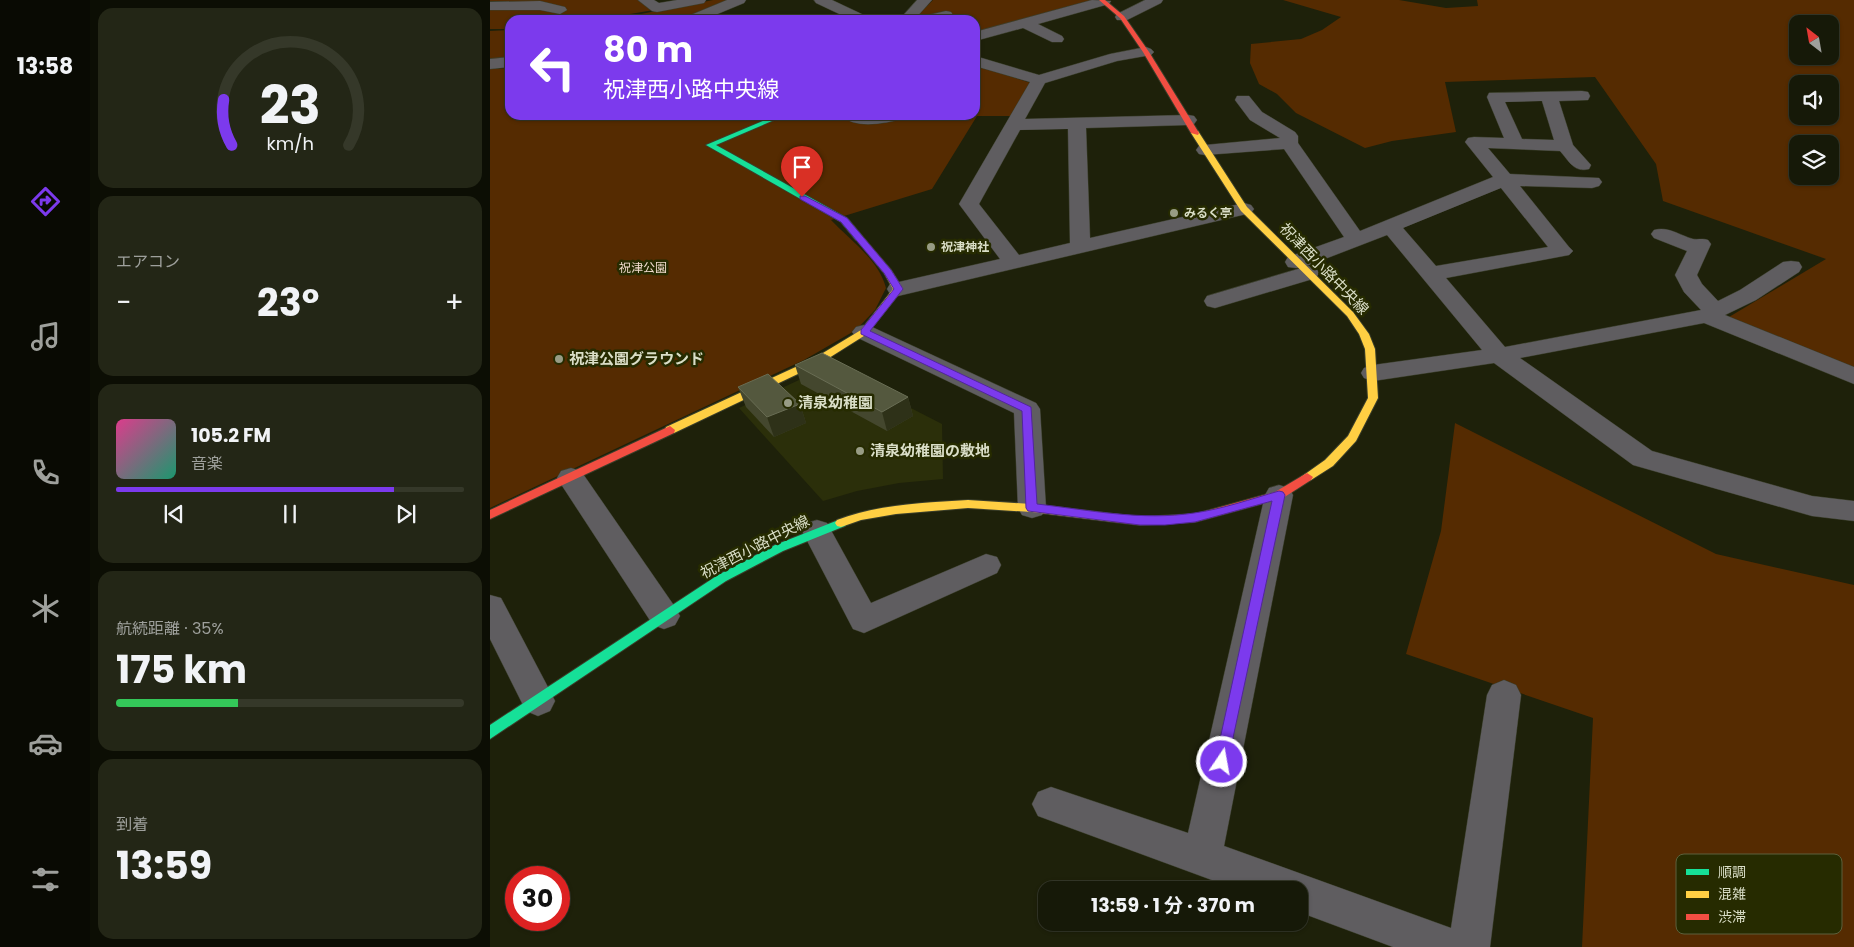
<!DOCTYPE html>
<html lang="ja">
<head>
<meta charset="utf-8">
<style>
  :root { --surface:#161908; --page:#232616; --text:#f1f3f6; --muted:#9ea09c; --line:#353829; --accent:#7c3aed }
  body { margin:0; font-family:Poppins,"Noto Sans JP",sans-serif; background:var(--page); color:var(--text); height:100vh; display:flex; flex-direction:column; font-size:19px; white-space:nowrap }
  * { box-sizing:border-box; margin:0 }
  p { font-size:16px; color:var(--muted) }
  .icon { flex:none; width:28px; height:28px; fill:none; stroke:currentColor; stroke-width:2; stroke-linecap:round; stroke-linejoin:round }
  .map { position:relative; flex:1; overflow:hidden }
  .drawer { display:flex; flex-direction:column; gap:8px; padding:8px; background:#0c0e04; width:400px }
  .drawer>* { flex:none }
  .hud { position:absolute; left:15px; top:15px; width:475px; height:105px; border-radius:15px; box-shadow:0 1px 4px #0004,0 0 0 1px var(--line); background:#7c3aed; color:#fff; overflow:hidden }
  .needle { width:32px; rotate:329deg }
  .fabs { position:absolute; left:1299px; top:15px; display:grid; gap:10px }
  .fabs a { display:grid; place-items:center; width:50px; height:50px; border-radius:10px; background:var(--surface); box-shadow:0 1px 4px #0004,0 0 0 1px var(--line); font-size:25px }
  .speed { position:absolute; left:15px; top:866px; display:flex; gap:10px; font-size:25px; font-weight:700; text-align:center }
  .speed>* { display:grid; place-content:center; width:65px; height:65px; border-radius:50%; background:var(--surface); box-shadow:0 1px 4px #0004,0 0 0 1px var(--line); line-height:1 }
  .speed .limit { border:8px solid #d22; background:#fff; color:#111 }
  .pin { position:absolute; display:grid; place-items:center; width:42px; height:42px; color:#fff; margin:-51px -21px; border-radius:50% 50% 50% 0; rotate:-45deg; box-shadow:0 0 5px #0007 }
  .pin .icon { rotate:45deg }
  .me { position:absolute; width:55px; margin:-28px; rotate:12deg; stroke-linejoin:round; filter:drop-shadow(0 0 4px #0008) }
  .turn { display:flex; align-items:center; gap:18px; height:105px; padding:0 15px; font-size:22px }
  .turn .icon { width:65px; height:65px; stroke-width:2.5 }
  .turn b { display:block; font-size:35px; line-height:42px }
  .big { font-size:38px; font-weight:700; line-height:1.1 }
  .drawer .widget { flex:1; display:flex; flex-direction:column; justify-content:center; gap:8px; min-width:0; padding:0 18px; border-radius:15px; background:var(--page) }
  .drawer .dial { align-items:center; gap:0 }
  .dial svg { height:130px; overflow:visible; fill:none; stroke:var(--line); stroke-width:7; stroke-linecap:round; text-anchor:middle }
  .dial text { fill:var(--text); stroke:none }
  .song { display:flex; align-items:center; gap:15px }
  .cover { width:60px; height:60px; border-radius:8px; background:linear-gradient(135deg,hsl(330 70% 55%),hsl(160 70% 35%)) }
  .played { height:5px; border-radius:2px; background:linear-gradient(90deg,var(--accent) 80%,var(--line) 80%) }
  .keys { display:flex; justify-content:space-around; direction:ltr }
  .heat { display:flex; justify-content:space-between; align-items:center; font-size:28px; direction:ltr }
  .charge { height:8px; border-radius:4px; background:linear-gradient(90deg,#34c759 35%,var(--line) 0) }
  .trip { position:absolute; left:548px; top:881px; width:270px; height:50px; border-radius:15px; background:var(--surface); box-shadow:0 1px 4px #0004,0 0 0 1px var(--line); font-weight:700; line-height:50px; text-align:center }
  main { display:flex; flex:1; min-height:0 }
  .tabs { display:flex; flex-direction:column; width:90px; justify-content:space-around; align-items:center; background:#090a03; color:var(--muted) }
  .tabs .icon { width:35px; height:35px }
  .tabs .current { color:var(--accent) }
  .tabs b { font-size:22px; color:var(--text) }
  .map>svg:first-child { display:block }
  .built { fill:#2b2f0a }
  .green { fill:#552b01; fill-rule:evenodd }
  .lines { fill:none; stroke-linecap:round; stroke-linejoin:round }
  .street-casing { stroke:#3a3e2a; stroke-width:1 }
  .fast-casing { stroke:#3a3e2a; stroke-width:2 }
  .slow-casing { stroke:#3a3e2a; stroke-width:2 }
  .jam-casing { stroke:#3a3e2a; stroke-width:2 }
  .street { fill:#5f5d60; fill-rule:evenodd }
  .fast { fill:#16e098; fill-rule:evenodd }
  .slow { fill:#ffcf43; fill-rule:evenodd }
  .jam { fill:#f24e42; fill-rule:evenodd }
  .wall { fill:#44472e }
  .shaded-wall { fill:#2e3118 }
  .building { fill:#54583e; stroke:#696d54 }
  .route { fill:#7c3aed; stroke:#51269a }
  .poi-dot { fill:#989c85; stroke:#262b00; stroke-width:2 }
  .labels { text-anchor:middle; stroke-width:5; stroke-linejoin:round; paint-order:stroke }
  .far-poi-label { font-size:12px; font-weight:bold; fill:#dadec7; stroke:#262b00; text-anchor:start }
  .far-park-label { font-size:12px; fill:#f1dbcd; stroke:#262b00 }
  .street-label { font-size:15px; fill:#dadec7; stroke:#262b00 }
  .poi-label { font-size:15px; font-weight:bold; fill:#dadec7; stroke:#262b00; text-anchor:start }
  .key { fill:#262b00; stroke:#5c613c; stroke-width:1 }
  .key-label { font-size:14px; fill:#dadec7 }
</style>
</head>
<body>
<main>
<nav class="tabs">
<b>13:58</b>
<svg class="icon current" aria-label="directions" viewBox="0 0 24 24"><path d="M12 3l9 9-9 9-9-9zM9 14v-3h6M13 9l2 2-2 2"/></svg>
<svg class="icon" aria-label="music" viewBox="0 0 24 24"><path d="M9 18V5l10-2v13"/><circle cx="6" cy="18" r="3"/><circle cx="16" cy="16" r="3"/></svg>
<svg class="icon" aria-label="phone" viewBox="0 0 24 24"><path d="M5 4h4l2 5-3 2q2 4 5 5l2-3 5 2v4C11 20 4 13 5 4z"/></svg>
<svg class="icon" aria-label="climate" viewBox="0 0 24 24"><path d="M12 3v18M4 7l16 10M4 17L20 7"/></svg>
<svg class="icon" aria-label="car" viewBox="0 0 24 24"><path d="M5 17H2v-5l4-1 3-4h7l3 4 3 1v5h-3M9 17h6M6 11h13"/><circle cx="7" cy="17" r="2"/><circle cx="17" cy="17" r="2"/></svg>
<svg class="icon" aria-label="filters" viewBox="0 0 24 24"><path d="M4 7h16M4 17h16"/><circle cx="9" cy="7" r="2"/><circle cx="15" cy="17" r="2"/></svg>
</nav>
<section class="drawer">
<div class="widget dial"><svg viewBox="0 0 100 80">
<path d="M14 69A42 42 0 1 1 86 69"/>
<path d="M14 69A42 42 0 0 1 9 41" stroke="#7c3aed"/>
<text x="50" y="56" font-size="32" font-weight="700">23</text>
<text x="50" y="72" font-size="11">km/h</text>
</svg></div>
<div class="widget"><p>エアコン</p>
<div class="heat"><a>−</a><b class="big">23°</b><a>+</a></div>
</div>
<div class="widget">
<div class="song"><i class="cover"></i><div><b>105.2 FM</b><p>音楽</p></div></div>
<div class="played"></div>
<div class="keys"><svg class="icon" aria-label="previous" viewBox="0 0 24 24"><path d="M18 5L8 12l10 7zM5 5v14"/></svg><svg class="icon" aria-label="pause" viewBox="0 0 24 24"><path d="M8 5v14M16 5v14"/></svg><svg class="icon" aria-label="next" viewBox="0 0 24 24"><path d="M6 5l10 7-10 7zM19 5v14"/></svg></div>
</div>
<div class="widget"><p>航続距離 · 35%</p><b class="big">175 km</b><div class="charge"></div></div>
<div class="widget"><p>到着</p><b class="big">13:59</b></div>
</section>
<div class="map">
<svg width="1364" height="947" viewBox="0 0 1364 947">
  <rect width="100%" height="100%" fill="#1e210a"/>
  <!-- built -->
  <polygon class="built" points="339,366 452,424 453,479 409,483 367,491 333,501 249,408"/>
  <!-- green -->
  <g class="green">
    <polygon points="0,0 149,0 164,10 104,20 20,20 20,29 0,29"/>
    <polygon points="223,0 245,0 213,15 191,20 120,20"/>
    <polygon points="443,0 603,0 606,2 485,35 485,20 423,20"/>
    <path d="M793 0H909L956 8 988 6 987 0H1364V369L1239 317 1336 259 1173 201 1166 164 1105 77 955 82 966 132 902 141 875 148 806 113 787 94 769 84 760 63 761 44 811 39 832 30 851 17ZM1308 24H1340V56H1308ZM1308 84H1340V116H1308ZM1308 144H1340V176H1308Z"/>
    <polygon points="20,30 20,62 0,63 0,31"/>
    <path d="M485 65 541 83 521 116H487L442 189 341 220C360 240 389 260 396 288L385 310 366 330 314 360 0 508V69L20 68V115H485Z"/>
    <polygon points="965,423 1226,554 1364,585 1364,947 1092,947 1103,718 916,654 951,531"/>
  </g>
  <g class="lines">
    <!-- street casing -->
    <g class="street-casing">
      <g id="street">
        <polygon points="148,0 164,0 169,3 187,0 216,0 214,3 167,12 162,11"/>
        <polygon points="237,0 256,0 254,3 213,20 194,20 196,17"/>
        <polygon points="324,0 342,0 378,17 380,20 362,20 326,3"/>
        <polygon points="427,0 442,0 424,20 409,20"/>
        <polygon points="602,0 621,1 619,4 548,24 572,36 574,39 572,42 562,42 533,28 485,41 485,32"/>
        <polygon points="655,0 673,0 671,3 637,20 627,20 625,17 627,14"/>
        <polygon points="50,1 75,7 77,10 70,14 50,10 0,10 0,2"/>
        <polygon points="456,11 461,12 463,15 461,18 453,20 428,20 430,17"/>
        <path d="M656 47 661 49 664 52 661 55 627 61 555 83 535 119 698 115 704 116 707 120 704 124 698 125 596 128 600 238 754 203 761 205 764 209 761 213 408 296 400 294 397 289 400 284 510 259 469 204 540 82 485 66V56L549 75 620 54ZM578 129 580 243 529 255 489 204 530 130Z"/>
        <polygon points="20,57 20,67 0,69 0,59"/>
        <path d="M1092 91 1098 92 1100 96 1098 100 1069 101 1083 145 1101 165 1099 169C1084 173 1079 161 1070 151L998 148 1020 174 1109 178 1112 182 1109 186 1102 188 1030 186 1079 247 1083 251 1079 255 956 278 1015 347 1211 310 1194 292 1185 275 1197 251 1164 238 1161 234 1164 230C1178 226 1189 235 1203 239 1208 240 1213 238 1218 240L1221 244 1207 275 1212 284 1228 301 1250 290 1293 262 1301 261 1309 262 1312 267 1309 272 1266 300 1235 315 1364 367V384L1214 323 1030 358 1162 451 1322 496 1364 501V521L1322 516 1143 465 1004 363 883 381 874 378 871 373 874 368 883 365 992 350 897 235 814 267 806 268 798 267 795 262 798 257 854 237 794 149 715 155 709 154 706 150 709 146 715 145 790 138 760 120 745 100 747 96H759L772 112 805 132 808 136V143L870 231 1003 177 975 142 978 138 984 137 1014 138 997 97 999 93ZM1052 101 1064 140 1032 139 1015 102ZM1011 188 1058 247 946 266 913 228Z"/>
        <path d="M352 115H415L412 119C397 123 363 130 352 115Z"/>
        <polygon points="818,266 826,268 829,273 826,278 725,308 717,306 714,301 717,296"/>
        <polygon points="374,325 382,327 546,403 550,409 556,508 552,515 542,518 532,515 528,508 524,413 366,337 362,332 366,327"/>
        <polygon points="81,468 91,471 185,607 190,616 185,625 174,629 163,625 67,478 71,471"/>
        <polygon points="789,485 799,488 803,495 734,846 961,928 997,695 1002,685 1014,680 1026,685 1031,695 1000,947 903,947 809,912 809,890 749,890 548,816 542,804 548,792 561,787 698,833 775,495 779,488"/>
        <polygon points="327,520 337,523 381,603 496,554 507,557 511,565 507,573 374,633 363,629 312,531 317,523"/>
        <polygon points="0,595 11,598 60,691 65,701 60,711 48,716 36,711 0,639"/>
      </g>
    </g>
    <!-- fast casing -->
    <g class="fast-casing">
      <g id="fast">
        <polygon points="287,115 296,115 226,145 357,218 372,236 372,240 366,240 351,222 216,145"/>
        <polygon points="351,519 355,520 357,523 355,526 293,551 236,581 0,739 0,725 228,575 285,545"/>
      </g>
    </g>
    <!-- slow casing -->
    <g class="slow-casing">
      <g id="slow">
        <polygon points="702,131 708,131 757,207 863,312 879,334 885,349 888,398 866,441 843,466 821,480 817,481 811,477 835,460 858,436 878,398 875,349 869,334 857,316 751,211 701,133"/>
        <polygon points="369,235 372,236 401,270 413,289 377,334 331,363 184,433 176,433 175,430 176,427 323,359 371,330 403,289 394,273 365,238"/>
        <path d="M478 500 542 504 624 514 628 515 630 518 628 521 624 522 542 512 478 508 406 514 371 520 351 527 347 526 345 523 347 520C388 504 434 503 478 500Z"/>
      </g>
    </g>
    <!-- jam casing -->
    <g class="jam-casing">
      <g id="jam">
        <polygon points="609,0 615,0 634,16 659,52 709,133 708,135 701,133 653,52 630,18"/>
        <polygon points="180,426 185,430 184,433 0,519 0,510"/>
        <polygon points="817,473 823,477 821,480 793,498 705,522 650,525 624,522 620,521 618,518 620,515 624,514 650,517 705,514 785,492"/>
      </g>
    </g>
    <!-- street -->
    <use href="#street" class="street"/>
    <!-- fast -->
    <use href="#fast" class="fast"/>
    <!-- slow -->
    <use href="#slow" class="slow"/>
    <!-- jam -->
    <use href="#jam" class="jam"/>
  </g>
  <!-- wall -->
  <g class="wall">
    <polygon points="305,365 418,397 423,416 397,431 311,384"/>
    <polygon points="248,387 310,404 316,423 284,437 256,407"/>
  </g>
  <!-- shaded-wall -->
  <g class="shaded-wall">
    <polygon points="418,397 423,416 397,431 392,412"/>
    <polygon points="310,404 316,423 284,437 277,417"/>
  </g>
  <!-- building -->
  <g class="building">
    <polygon points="332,353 418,397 392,412 305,365"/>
    <polygon points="278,374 310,404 277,417 248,387"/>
  </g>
  <!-- route -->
  <path class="route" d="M310 196H315L357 218 401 270 413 289 380 331 541 407 547 504C599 510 652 521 704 513 733 509 761 499 789 491L793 492 795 495 737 766 732 768 727 766 725 762 782 501 705 522 675 525H650L538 511 536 508 532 411 371 334V330L404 289 394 273 351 222 310 199Z"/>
  <!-- markers -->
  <g class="poi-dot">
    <circle cx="684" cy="213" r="5"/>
    <circle cx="441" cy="247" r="5"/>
    <circle cx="69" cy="359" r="5"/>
    <circle cx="298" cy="403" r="5"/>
    <circle cx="370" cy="451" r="5"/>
  </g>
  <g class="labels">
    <!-- far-poi labels -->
    <g class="far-poi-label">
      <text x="694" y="217">みるく亭</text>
      <text x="451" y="251">祝津神社</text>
    </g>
    <!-- far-park labels -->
    <g class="far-park-label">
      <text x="153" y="272">祝津公園</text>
    </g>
    <!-- street labels -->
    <g class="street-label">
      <text transform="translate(834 269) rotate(46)" y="5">祝津西小路中央線</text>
      <text transform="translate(265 547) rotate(-27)" y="5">祝津西小路中央線</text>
    </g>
    <!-- poi labels -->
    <g class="poi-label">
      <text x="79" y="364">祝津公園グラウンド</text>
      <text x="308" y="408">清泉幼稚園</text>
      <text x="380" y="456">清泉幼稚園の敷地</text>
    </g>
  </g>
  <!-- legend -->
  <rect x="1186" y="854" width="166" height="80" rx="8" class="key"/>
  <rect x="1196" y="869" width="23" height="6" fill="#16e098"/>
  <rect x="1196" y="891" width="23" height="7" fill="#ffcf43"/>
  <rect x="1196" y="914" width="23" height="6" fill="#f24e42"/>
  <g class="key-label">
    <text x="1228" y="877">順調</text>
    <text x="1228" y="899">混雑</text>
    <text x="1228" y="922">渋滞</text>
  </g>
</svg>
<div class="fabs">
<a><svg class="needle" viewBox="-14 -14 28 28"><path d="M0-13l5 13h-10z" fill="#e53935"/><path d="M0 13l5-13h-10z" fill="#9ea09c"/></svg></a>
<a><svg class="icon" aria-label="sound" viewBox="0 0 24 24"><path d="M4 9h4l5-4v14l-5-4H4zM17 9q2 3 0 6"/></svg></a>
<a><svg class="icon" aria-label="layers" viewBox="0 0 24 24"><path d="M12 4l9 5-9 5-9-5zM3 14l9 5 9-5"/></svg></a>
</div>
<div class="speed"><div class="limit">30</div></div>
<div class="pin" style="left:312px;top:197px;background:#d93025"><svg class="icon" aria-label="arrive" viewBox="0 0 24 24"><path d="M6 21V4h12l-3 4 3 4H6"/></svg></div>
<svg class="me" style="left:732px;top:762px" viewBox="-20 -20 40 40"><circle r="17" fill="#7c3aed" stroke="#fff" stroke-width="3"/><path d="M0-11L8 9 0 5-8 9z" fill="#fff"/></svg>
<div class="trip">13:59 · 1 分 · 370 m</div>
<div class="hud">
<div class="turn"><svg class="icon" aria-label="left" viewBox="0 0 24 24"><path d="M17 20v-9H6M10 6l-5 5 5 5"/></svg><div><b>80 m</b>祝津西小路中央線</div></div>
</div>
</div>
</main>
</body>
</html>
